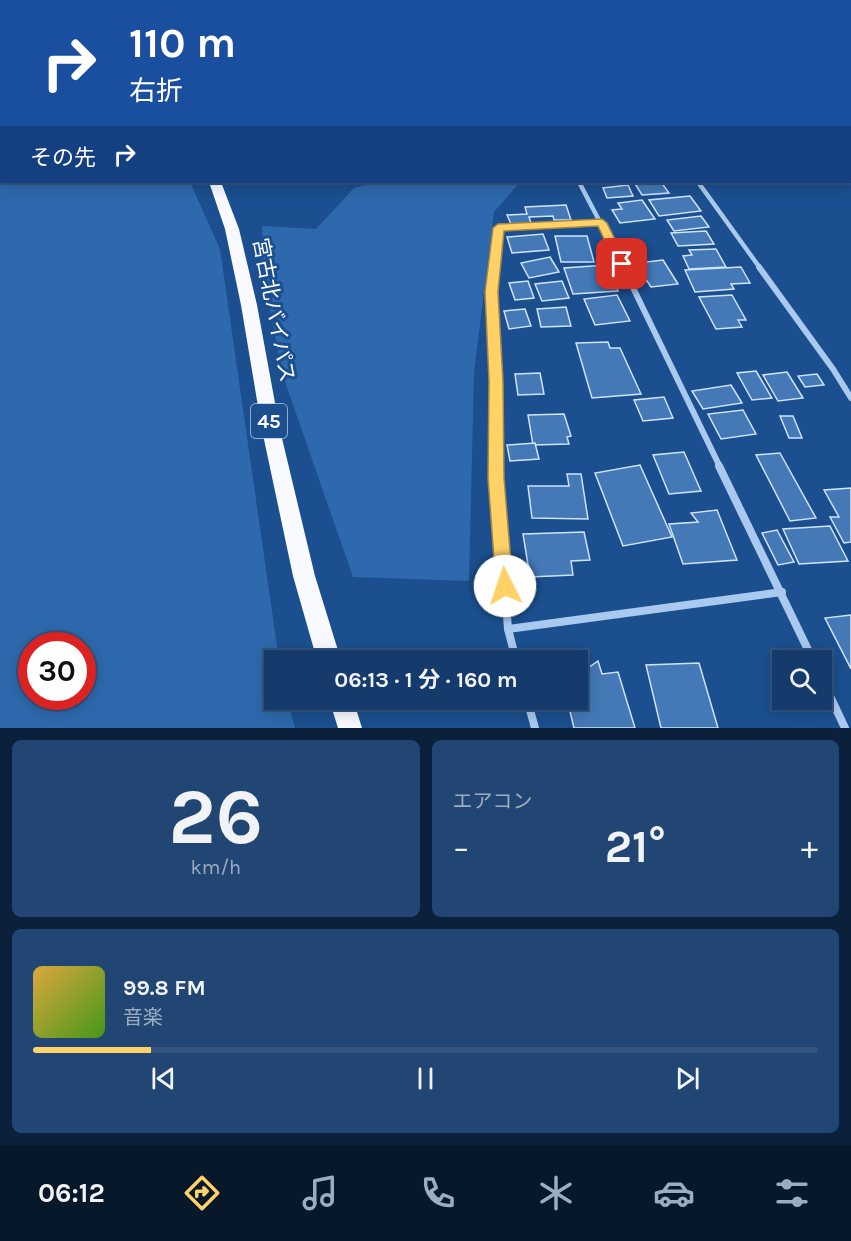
<!DOCTYPE html>
<html lang="ja">
<head>
<meta charset="utf-8">
<style>
  :root { --surface:#143b6b; --page:#214673; --text:#f1f3f6; --muted:#9dadc1; --line:#33557e; --accent:#ffd166 }
  body { margin:0; font-family:Karla,"Noto Sans JP",sans-serif; background:var(--page); color:var(--text); height:100vh; display:flex; flex-direction:column; font-size:22px; white-space:nowrap }
  * { box-sizing:border-box; margin:0 }
  p { font-size:20px; color:var(--muted) }
  .icon { flex:none; width:33px; height:33px; fill:none; stroke:currentColor; stroke-width:2; stroke-linecap:round; stroke-linejoin:round }
  .map { position:relative; height:728px; overflow:hidden }
  .panel { display:flex; flex-direction:column; gap:12px; padding:12px; background:#0b203b; flex:1 }
  .panel>* { flex:none }
  .top-card { position:absolute; left:0px; top:0px; width:852px; height:183px; box-shadow:0 3px 15px #0003,0 0 0 2px var(--line); background:#1a4fa0; color:#fff; overflow:hidden }
  .buttons { position:absolute; left:772px; top:650px; display:grid; gap:12px }
  .buttons a { display:grid; place-items:center; width:60px; height:60px; border-radius:0px; background:var(--surface); box-shadow:0 3px 15px #0003,0 0 0 2px var(--line); font-size:30px }
  .speed { position:absolute; left:18px; top:632px; display:flex; gap:12px; font-size:30px; font-weight:700; text-align:center }
  .speed>* { display:grid; place-content:center; width:78px; height:78px; border-radius:50%; background:var(--surface); box-shadow:0 3px 15px #0003,0 0 0 2px var(--line); line-height:1 }
  .speed .limit { border:9px solid #d22; background:#fff; color:#111 }
  .pin { position:absolute; display:grid; place-items:center; width:51px; height:51px; color:#fff; margin:-26px; border-radius:12px; box-shadow:0 3px 9px #0006 }
  .me { position:absolute; width:66px; margin:-33px; rotate:356deg; stroke-linejoin:round; filter:drop-shadow(0 0 4px #0008) }
  .turn { display:flex; align-items:center; gap:21px; height:126px; padding:0 30px; font-size:27px }
  .turn .icon { width:78px; height:78px; stroke-width:2.5 }
  .turn b { display:block; font-size:42px; line-height:51px }
  .then { display:flex; align-items:center; height:57px; padding:0 30px; background:#0003; gap:12px; font-size:22px }
  .big { font-size:45px; font-weight:700; line-height:1.1 }
  .panel .card { flex:1; display:flex; flex-direction:column; justify-content:center; gap:9px; min-width:0; padding:0 21px; border-radius:9px; background:var(--page) }
  .panel .dial { align-items:center; gap:0 }
  .dial b { font-size:78px; line-height:1 }
  .song { display:flex; align-items:center; gap:18px }
  .cover { width:72px; height:72px; border-radius:9px; background:linear-gradient(135deg,hsl(40 70% 55%),hsl(100 70% 35%)) }
  .played { height:6px; border-radius:3px; background:linear-gradient(90deg,var(--accent) 15%,var(--line) 15%) }
  .keys { display:flex; justify-content:space-around; direction:ltr }
  .heat { display:flex; justify-content:space-between; align-items:center; font-size:33px; direction:ltr }
  .panel .tiles { flex:1; display:grid; gap:12px; grid-template-columns:1fr 1fr }
  .card:last-child { grid-column:span 2 }
  .trip { position:absolute; left:264px; top:650px; width:324px; height:60px; border-radius:0px; background:var(--surface); box-shadow:0 3px 15px #0003,0 0 0 2px var(--line); font-weight:700; line-height:60px; text-align:center }
  .tabs { display:flex; height:96px; justify-content:space-around; align-items:center; background:#08182b; color:var(--muted) }
  .tabs .icon { width:42px; height:42px }
  .tabs .selected { color:var(--accent) }
  .tabs b { font-size:27px; color:var(--text) }
  .map>svg:first-child { display:block }
  .green { fill:#2e69ad; fill-rule:evenodd }
  .building { fill:#4478b7; stroke:#cfe3fa; stroke-width:1.5 }
  .lines { fill:none; stroke-linecap:round; stroke-linejoin:round }
  .service { stroke:#a9c9ee; stroke-width:2 }
  .minor-far2 { stroke:#a9c9ee; stroke-width:4.5 }
  .minor-far1 { stroke:#a9c9ee; stroke-width:6 }
  .minor { stroke:#a9c9ee; stroke-width:8 }
  .trunk { fill:#f8faff; fill-rule:evenodd }
  .route { fill:#ffd166; stroke:#a68842; stroke-width:1.5 }
  .labels { text-anchor:middle; stroke-width:6; stroke-linejoin:round; paint-order:stroke }
  .shield { fill:#1b4f8f; stroke:#bbcadd; stroke-width:1.5 }
  .shield-label { font-size:20px; font-weight:bold; fill:#fff }
  .street-label { font-size:21px; fill:#fff; stroke:#1b4f8f }
</style>
</head>
<body>
<div class="map">
<svg width="851" height="728" viewBox="0 0 851 728">
  <rect width="100%" height="100%" fill="#1b4f8f"/>
  <!-- green -->
  <g class="green">
    <path d="M0 0 68 1 2 2V182H190L220 249 279 660H274V699H287L295 728H0ZM32 645H82V696H32Z"/>
    <polygon points="377,182 520,182 494,212 474,372 469,581 353,577 282,373 264,277 262,226 316,229 354,188"/>
  </g>
  <!-- building -->
  <g class="building">
    <polygon points="634,182 661,182 669,193 642,195"/>
    <polygon points="628,185 633,196 607,198 603,188"/>
    <polygon points="690,196 701,211 659,216 649,200"/>
    <polygon points="642,200 655,219 620,223 612,210 622,209 618,203"/>
    <polygon points="566,205 571,220 554,220 553,216 529,217 531,223 511,224 507,215 527,214 525,207"/>
    <polygon points="701,216 709,227 674,231 667,220"/>
    <polygon points="706,231 714,244 678,246 671,233"/>
    <polygon points="543,234 549,250 512,253 507,237"/>
    <polygon points="555,236 587,236 594,262 561,262"/>
    <polygon points="716,249 726,267 689,269 683,256 692,255 689,250"/>
    <polygon points="550,257 559,272 529,278 521,263"/>
    <polygon points="663,260 678,284 651,287 647,281 637,279 629,264"/>
    <polygon points="607,265 618,291 573,294 564,268"/>
    <polygon points="741,267 750,283 731,284 734,289 695,292 685,270"/>
    <polygon points="528,281 534,298 515,300 509,283"/>
    <polygon points="562,281 569,298 542,301 535,284"/>
    <polygon points="617,295 630,321 595,325 584,299"/>
    <polygon points="732,295 746,320 738,320 742,327 716,329 699,297"/>
    <polygon points="566,307 571,326 541,327 537,309"/>
    <polygon points="525,309 531,326 509,329 504,311"/>
    <polygon points="608,342 610,348 620,348 641,394 592,398 576,343"/>
    <polygon points="756,371 772,398 752,400 737,373"/>
    <polygon points="787,372 803,398 778,401 763,375"/>
    <polygon points="540,373 544,394 518,395 515,374"/>
    <polygon points="817,374 824,385 805,387 798,376"/>
    <polygon points="731,385 742,403 703,409 692,391"/>
    <polygon points="664,397 673,418 643,421 634,400"/>
    <polygon points="743,410 756,434 721,439 708,414"/>
    <polygon points="564,414 571,436 567,437 569,444 533,445 528,415"/>
    <polygon points="780,416 793,416 802,438 789,438"/>
    <polygon points="535,443 539,459 510,461 507,445"/>
    <polygon points="684,452 701,491 669,494 653,455"/>
    <polygon points="780,453 816,518 790,521 756,455"/>
    <polygon points="640,465 672,537 623,546 595,473"/>
    <polygon points="567,474 581,474 588,519 532,518 528,486 569,486"/>
    <polygon points="851,488 851,542 844,543 830,517 839,517 824,490"/>
    <polygon points="717,510 737,560 683,564 669,524 698,522 691,513"/>
    <polygon points="830,526 848,561 799,564 783,529"/>
    <polygon points="777,530 794,562 778,565 762,533"/>
    <polygon points="584,532 590,560 571,561 573,575 530,577 523,534"/>
    <polygon points="851,615 851,669 825,618"/>
    <polygon points="582,659 585,670 598,661 602,674 618,672 635,728 574,728 567,699 578,699 578,660 573,660"/>
    <polygon points="699,663 718,728 661,728 646,665"/>
  </g>
  <g class="lines">
    <!-- service -->
    <polyline class="service" points="220,2 226,0"/>
    <!-- minor-far2 -->
    <g class="minor-far2">
      <polyline points="579,182 624,268"/>
      <polyline points="698,182 760,268"/>
      <polyline points="494,268 498,228 602,223"/>
    </g>
    <!-- minor-far1 -->
    <g class="minor-far1">
      <polyline points="494,267 491,292 496,382 496,467"/>
      <polyline points="623,267 720,467"/>
      <polyline points="759,267 833,369 851,398"/>
    </g>
    <!-- minor -->
    <g class="minor">
      <polyline points="496,466 508,629 516,660"/>
      <polyline points="719,466 813,660"/>
      <polyline points="508,629 782,592"/>
      <polyline points="822,679 845,728"/>
      <polyline points="527,699 535,728"/>
    </g>
    <!-- trunk -->
    <g class="trunk">
      <rect x="89" y="0" width="8" height="2"/>
      <polygon points="209,182 221,182 239,229 257,305 280,430 315,576 341,660 317,660 293,576 262,430 241,305 225,229"/>
      <polygon points="329,699 353,699 362,728 338,728"/>
    </g>
  </g>
  <!-- route -->
  <polygon class="route" points="602,219 607,223 627,264 626,267 617,267 598,226 504,231 498,292 503,381 504,478 513,586 511,592 505,595 498,592 496,586 488,478 489,381 485,292 493,228 498,224"/>
  <g class="labels">
    <!-- shield labels -->
    <rect class="shield" x="251" y="404" width="36" height="34" rx="4.5"/>
    <g class="shield-label">
      <text x="269" y="428">45</text>
    </g>
    <!-- street labels -->
    <g class="street-label">
      <text transform="translate(274 310) rotate(79)" y="7">宮古北バイパス</text>
    </g>
  </g>
</svg>
<div class="buttons">
<a><svg class="icon" aria-label="search" viewBox="0 0 24 24"><circle cx="10" cy="10" r="6"/><path d="M15 15l6 6"/></svg></a>
</div>
<div class="speed"><div class="limit">30</div></div>
<div class="pin" style="left:622px;top:264px;background:#d93025"><svg class="icon" aria-label="arrive" viewBox="0 0 24 24"><path d="M6 21V4h12l-3 4 3 4H6"/></svg></div>
<svg class="me" style="left:505px;top:586px" viewBox="-20 -20 40 40"><circle r="19" fill="#fff"/><path d="M0-13L10 11 0 6-10 11z" fill="#ffd166"/></svg>
<div class="trip">06:13 · 1 分 · 160 m</div>
<div class="top-card">
<div class="turn"><svg class="icon" aria-label="right" viewBox="0 0 24 24"><path d="M7 20v-9h11M14 6l5 5-5 5"/></svg><div><b>110 m</b>右折</div></div>
<div class="then">その先<svg class="icon" aria-label="right" viewBox="0 0 24 24"><path d="M7 20v-9h11M14 6l5 5-5 5"/></svg></div>
</div>
</div>
<section class="panel">
<div class="tiles">
<div class="card dial"><b>26</b><p>km/h</p></div>
<div class="card"><p>エアコン</p>
<div class="heat"><a>−</a><b class="big">21°</b><a>+</a></div>
</div>
<div class="card">
<div class="song"><i class="cover"></i><div><b>99.8 FM</b><p>音楽</p></div></div>
<div class="played"></div>
<div class="keys"><svg class="icon" aria-label="previous" viewBox="0 0 24 24"><path d="M18 5L8 12l10 7zM5 5v14"/></svg><svg class="icon" aria-label="pause" viewBox="0 0 24 24"><path d="M8 5v14M16 5v14"/></svg><svg class="icon" aria-label="next" viewBox="0 0 24 24"><path d="M6 5l10 7-10 7zM19 5v14"/></svg></div>
</div>
</div>
</section>
<nav class="tabs">
<b>06:12</b>
<svg class="icon selected" aria-label="directions" viewBox="0 0 24 24"><path d="M12 3l9 9-9 9-9-9zM9 14v-3h6M13 9l2 2-2 2"/></svg>
<svg class="icon" aria-label="music" viewBox="0 0 24 24"><path d="M9 18V5l10-2v13"/><circle cx="6" cy="18" r="3"/><circle cx="16" cy="16" r="3"/></svg>
<svg class="icon" aria-label="phone" viewBox="0 0 24 24"><path d="M5 4h4l2 5-3 2q2 4 5 5l2-3 5 2v4C11 20 4 13 5 4z"/></svg>
<svg class="icon" aria-label="climate" viewBox="0 0 24 24"><path d="M12 3v18M4 7l16 10M4 17L20 7"/></svg>
<svg class="icon" aria-label="car" viewBox="0 0 24 24"><path d="M5 17H2v-5l4-1 3-4h7l3 4 3 1v5h-3M9 17h6M6 11h13"/><circle cx="7" cy="17" r="2"/><circle cx="17" cy="17" r="2"/></svg>
<svg class="icon" aria-label="filters" viewBox="0 0 24 24"><path d="M4 7h16M4 17h16"/><circle cx="9" cy="7" r="2"/><circle cx="15" cy="17" r="2"/></svg>
</nav>
</body>
</html>
